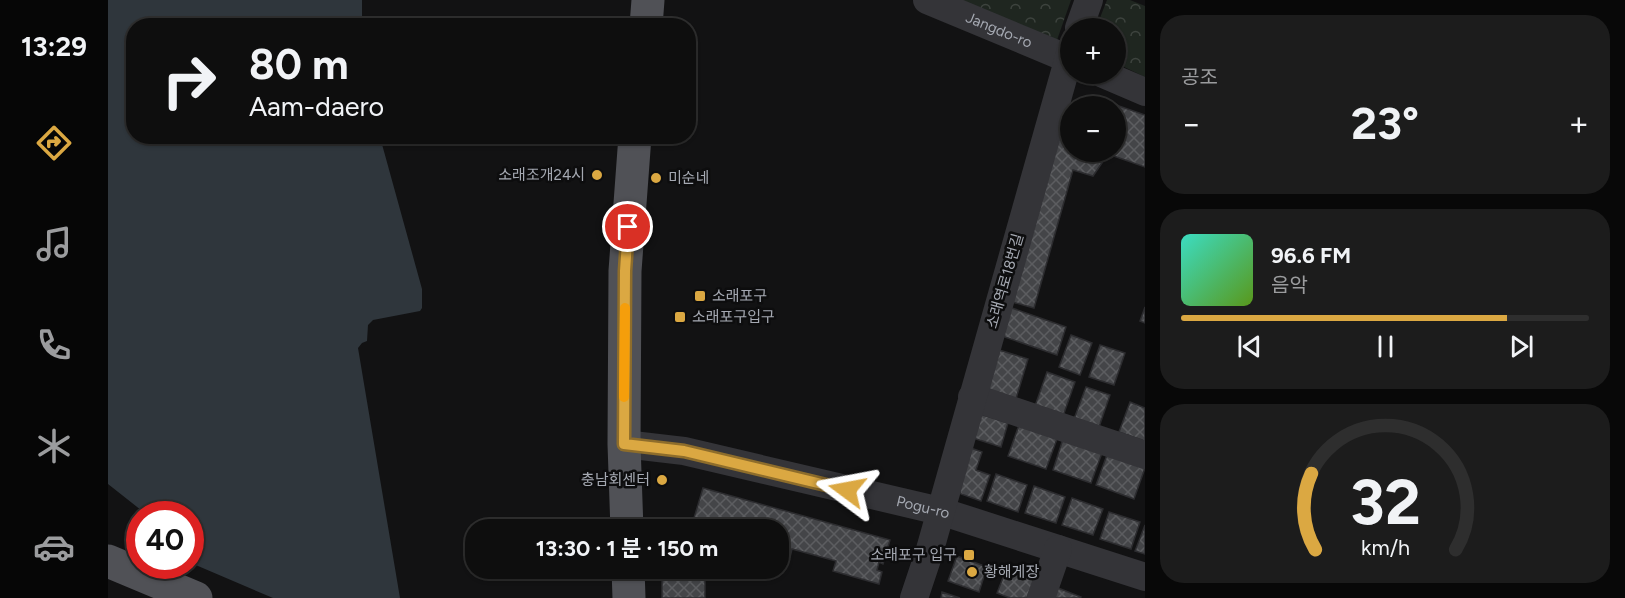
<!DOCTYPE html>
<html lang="ko">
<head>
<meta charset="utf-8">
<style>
  :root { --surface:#0e0e0e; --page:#1c1c1c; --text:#f1f3f6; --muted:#9b9c9e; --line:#2e2e2e; --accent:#dba842 }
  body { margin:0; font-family:Figtree,"Noto Sans KR",sans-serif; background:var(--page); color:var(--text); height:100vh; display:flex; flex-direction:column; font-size:22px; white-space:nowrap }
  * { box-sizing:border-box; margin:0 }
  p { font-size:20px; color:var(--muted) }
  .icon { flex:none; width:33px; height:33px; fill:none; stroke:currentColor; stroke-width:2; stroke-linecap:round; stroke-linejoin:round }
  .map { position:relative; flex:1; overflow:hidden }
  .details { display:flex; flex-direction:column; gap:15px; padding:15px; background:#080808; width:480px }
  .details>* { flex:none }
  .banner { position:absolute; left:18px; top:18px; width:570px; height:126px; border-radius:24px; box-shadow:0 2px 4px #0004,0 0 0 2px var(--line); background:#0e0e0e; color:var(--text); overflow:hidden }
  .tools { position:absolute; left:952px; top:18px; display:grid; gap:12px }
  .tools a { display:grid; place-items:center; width:66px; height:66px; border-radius:50%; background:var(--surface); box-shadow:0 2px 4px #0004,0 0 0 2px var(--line); font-size:30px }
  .speed { position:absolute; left:18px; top:501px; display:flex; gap:12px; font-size:30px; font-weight:700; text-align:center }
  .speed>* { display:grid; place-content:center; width:78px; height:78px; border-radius:50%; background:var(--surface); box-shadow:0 2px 4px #0004,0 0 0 2px var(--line); line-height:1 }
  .speed .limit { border:9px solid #d22; background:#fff; color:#111 }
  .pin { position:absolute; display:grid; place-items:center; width:51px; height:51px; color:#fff; margin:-26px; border:3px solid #fff; border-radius:50%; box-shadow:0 2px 6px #0007 }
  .me { position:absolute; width:66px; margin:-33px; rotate:283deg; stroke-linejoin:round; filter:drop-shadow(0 0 4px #0008) }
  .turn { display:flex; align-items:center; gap:21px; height:126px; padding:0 24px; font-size:27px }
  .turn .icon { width:78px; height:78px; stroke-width:2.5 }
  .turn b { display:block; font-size:42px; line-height:51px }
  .big { font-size:45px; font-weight:700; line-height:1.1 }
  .details .tile { flex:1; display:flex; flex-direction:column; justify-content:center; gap:9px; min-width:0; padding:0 21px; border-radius:24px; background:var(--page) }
  .details .dial { align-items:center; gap:0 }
  .dial svg { height:156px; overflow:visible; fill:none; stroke:var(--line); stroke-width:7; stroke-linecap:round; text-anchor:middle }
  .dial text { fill:var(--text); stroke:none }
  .song { display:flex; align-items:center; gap:18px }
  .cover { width:72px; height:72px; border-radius:9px; background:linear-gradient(135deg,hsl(170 70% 55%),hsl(90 70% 35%)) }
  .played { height:6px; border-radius:3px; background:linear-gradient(90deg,var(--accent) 80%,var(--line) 80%) }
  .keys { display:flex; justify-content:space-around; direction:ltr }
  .heat { display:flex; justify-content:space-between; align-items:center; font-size:33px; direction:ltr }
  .trip { position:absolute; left:357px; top:519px; width:324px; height:60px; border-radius:24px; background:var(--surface); box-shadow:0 2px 4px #0004,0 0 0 2px var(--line); font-weight:700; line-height:60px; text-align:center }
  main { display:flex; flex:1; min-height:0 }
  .tabs { display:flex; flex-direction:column; width:108px; justify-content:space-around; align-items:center; background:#060606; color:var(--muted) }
  .tabs .icon { width:42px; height:42px }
  .tabs .current { color:var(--accent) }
  .tabs b { font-size:27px; color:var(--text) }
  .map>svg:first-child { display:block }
  .forest { fill:url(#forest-crowns) }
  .water { fill:#2f363c }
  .pier { fill:#121213 }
  .building { fill:url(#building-cross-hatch); stroke:#2c2c2f; stroke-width:1.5 }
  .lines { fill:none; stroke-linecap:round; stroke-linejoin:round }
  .minor { stroke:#343438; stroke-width:28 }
  .major { stroke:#505156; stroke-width:33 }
  .route-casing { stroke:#8e6d2b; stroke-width:15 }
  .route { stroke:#dba842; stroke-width:10 }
  .slow { stroke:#f59e0b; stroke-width:10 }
  .poi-dot { fill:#dba842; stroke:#0d0d0e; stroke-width:2 }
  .labels { text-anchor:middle; stroke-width:5; stroke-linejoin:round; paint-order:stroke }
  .street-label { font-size:15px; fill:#a5a9b2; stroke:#0d0d0e }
  .poi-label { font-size:15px; fill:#a5a9b2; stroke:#0d0d0e; text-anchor:start }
</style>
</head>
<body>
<main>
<nav class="tabs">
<b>13:29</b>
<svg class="icon current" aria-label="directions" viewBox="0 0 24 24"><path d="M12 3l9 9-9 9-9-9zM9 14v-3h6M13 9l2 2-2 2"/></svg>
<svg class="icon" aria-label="music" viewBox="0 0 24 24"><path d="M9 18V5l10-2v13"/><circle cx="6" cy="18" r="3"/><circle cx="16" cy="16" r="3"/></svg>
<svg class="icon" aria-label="phone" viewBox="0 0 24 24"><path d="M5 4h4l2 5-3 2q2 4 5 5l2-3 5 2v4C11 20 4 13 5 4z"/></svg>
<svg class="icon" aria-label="climate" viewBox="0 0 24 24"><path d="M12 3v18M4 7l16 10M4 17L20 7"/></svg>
<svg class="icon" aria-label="car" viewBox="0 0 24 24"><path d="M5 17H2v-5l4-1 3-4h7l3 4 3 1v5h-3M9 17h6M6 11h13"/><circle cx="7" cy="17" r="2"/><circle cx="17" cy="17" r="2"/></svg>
</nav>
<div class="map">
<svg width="1037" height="598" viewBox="0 0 1037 598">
  <defs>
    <pattern id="forest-crowns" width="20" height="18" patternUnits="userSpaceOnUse" patternTransform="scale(1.5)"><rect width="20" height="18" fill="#1f2620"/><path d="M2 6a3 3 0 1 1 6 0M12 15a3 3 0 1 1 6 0" fill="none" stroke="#3d433e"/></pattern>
    <pattern id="building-cross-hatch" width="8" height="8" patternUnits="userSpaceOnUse" patternTransform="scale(1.5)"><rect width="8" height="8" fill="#444548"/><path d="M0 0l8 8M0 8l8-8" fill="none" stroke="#5c5d60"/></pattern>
  </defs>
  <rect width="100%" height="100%" fill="#121213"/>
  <!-- forest -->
  <g class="forest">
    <polygon points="851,0 963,0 949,40"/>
    <polygon points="999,0 1022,0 1037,6 1037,77 1008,63 1008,28 988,28"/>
  </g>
  <!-- water -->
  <polygon class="water" points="0,0 254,0 254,25 26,26 26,136 272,137 314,289 314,308 312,311 265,320 260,325 259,341 254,343 250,348 292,598 93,598 82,566 82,514 38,514 0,484"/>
  <!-- pier -->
  <polygon class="pier" points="83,563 165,598 90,598 74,566 82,566"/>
  <!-- building -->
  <g class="building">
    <polygon points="985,97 1037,115 1037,167 1000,154 985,176 965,170 926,308 904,302 959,110 963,108 963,152 1008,152 1008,106 966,106"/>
    <polygon points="901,307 958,327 949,355 891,335"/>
    <polygon points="1037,307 1037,323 1032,321"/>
    <polygon points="963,335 984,343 972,375 951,367"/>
    <polygon points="992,345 1017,353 1006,385 981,377"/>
    <polygon points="888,349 920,359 907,402 875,392"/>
    <polygon points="939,372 967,382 955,416 927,406"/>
    <polygon points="978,387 1002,395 991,427 966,419"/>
    <polygon points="1022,402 1037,408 1037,441 1011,432"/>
    <polygon points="869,413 900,423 893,447 862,437"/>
    <polygon points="911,425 949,439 938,469 900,456"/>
    <polygon points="955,439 994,453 983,483 945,470"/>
    <polygon points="860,447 874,452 868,470 882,475 873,501 853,494 847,484"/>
    <polygon points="999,455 1037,468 1026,499 988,485"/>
    <polygon points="888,474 919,485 910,512 879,501"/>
    <polygon points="926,486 957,497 948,523 917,513"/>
    <polygon points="595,488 782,540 775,564 771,562 769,570 774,572 771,584 725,571 728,561 684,549 682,557 670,554 670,530 613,530 601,526 600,530 583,528"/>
    <polygon points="964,498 995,509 985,535 954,525"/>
    <polygon points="1001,512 1032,522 1023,549 992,539"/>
    <polygon points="1037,525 1037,554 1027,551"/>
    <polygon points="849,556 879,567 871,592 840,581"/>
    <polygon points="898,570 926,580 919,598 902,598 889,593"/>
    <polygon points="597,574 597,598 554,598 554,576"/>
    <polygon points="950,588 973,597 972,598 946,598"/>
    <polygon points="834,592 852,598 833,598"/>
  </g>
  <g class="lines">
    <!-- minor -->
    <g class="minor">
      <path id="s1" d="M819 0 963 60"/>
      <polyline points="971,28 981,0"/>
      <polyline points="995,74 1037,92"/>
      <polyline points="864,397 1037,455"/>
      <path id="s2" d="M516 444 576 451 832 511 1037 577"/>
      <polyline points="806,598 821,553 963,50"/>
      <polyline points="933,598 950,549"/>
    </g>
    <!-- major -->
    <g class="major">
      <polyline points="538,26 540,0"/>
      <polyline points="519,530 516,444 517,271 527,136"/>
      <polyline points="0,561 88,598"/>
      <polyline points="520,568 521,598"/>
    </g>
  </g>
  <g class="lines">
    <!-- route casing -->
    <g class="route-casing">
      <polyline id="route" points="520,227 517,271 516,444 576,451 739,490"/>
    </g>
    <!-- route -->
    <use href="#route" class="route"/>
    <!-- slow -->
    <polyline class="slow" points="516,397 517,308"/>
  </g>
  <!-- markers -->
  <g class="poi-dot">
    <circle cx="489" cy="175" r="6"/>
    <circle cx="548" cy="178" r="6"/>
    <rect x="586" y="290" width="12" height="12" rx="3"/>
    <rect x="566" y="311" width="12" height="12" rx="3"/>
    <circle cx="554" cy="480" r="6"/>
    <rect x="855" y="549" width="12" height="12" rx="3"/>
    <circle cx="864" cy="572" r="6"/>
  </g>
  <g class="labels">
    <!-- street labels -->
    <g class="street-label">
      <text dy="5" stroke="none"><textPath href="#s1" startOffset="78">Jangdo-ro</textPath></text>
      <text transform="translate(897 281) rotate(-74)" y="5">소래역로18번길</text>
      <text dy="5" stroke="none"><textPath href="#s2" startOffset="306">Pogu-ro</textPath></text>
    </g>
    <!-- poi labels -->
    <g class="poi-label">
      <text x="477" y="180" text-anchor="end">소래조개24시</text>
      <text x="560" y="183">미순네</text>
      <text x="604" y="301">소래포구</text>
      <text x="584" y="322">소래포구입구</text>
      <text x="542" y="485" text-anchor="end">충남회센터</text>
      <text x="849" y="560" text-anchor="end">소래포구 입구</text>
      <text x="876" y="577">황해게장</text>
    </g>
  </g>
</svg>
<div class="tools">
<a>+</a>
<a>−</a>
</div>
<div class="speed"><div class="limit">40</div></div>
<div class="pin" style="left:520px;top:227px;background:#d93025"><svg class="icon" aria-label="arrive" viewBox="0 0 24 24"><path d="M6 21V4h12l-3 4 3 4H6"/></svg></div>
<svg class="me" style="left:739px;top:490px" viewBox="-20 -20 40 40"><path d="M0-17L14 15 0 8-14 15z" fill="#dba842" stroke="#fff" stroke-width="4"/></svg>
<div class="trip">13:30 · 1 분 · 150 m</div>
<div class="banner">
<div class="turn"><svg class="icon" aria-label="right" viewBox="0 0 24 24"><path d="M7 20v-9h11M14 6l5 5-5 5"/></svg><div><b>80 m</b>Aam-daero</div></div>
</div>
</div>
<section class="details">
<div class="tile"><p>공조</p>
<div class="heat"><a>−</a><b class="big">23°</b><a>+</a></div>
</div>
<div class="tile">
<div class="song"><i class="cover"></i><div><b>96.6 FM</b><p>음악</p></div></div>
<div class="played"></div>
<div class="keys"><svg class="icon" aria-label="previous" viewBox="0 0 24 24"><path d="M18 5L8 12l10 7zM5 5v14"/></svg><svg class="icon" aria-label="pause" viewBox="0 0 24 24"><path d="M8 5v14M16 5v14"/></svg><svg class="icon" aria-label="next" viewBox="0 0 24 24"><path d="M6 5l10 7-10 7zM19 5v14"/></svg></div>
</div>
<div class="tile dial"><svg viewBox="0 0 100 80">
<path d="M14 69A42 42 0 1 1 86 69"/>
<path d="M14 69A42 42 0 0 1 12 30" stroke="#dba842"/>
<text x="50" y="56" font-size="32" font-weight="700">32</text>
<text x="50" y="72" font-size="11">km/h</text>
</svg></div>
</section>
</main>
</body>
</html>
